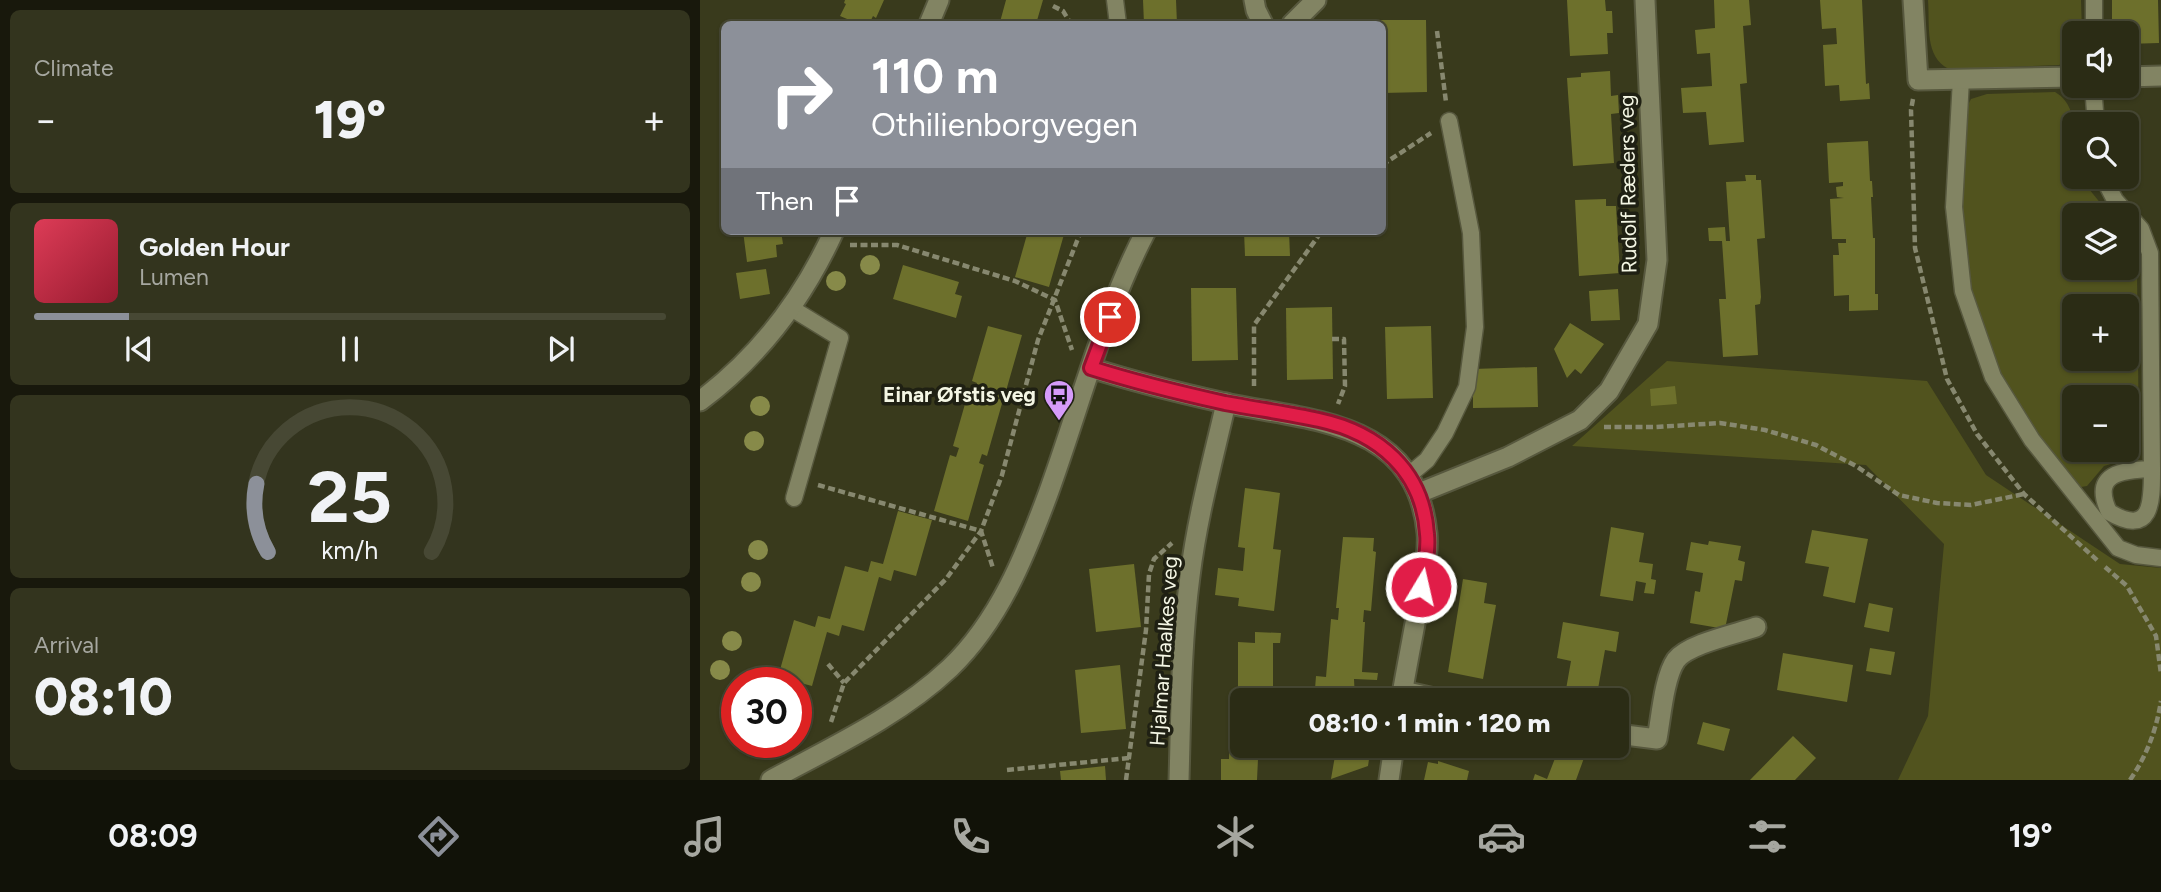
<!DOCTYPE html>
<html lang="en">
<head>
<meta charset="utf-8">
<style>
  :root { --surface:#2b2c15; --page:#33341e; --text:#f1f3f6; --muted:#a6a7a0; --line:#474834; --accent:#8c9099 }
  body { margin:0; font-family:Figtree,sans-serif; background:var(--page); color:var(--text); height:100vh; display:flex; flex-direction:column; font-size:26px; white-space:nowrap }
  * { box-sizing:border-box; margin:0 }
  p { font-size:23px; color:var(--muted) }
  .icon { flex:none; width:38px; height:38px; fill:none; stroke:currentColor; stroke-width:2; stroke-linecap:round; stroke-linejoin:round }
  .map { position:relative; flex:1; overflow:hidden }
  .side { display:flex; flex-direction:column; gap:10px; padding:10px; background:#18180c; width:700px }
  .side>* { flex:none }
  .banner { position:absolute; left:21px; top:21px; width:665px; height:214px; border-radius:10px; box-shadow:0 2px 5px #0004,0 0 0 2px var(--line); background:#8c9099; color:#fff; overflow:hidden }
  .tools { position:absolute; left:1362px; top:21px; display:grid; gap:14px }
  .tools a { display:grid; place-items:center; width:77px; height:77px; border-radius:10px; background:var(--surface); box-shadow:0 2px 5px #0004,0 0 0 2px var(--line); font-size:35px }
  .speed { position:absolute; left:21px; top:667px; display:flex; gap:14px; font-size:35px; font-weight:700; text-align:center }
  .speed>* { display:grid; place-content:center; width:91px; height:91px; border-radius:50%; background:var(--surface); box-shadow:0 2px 5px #0004,0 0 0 2px var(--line); line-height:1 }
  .speed .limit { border:10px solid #d22; background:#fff; color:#111 }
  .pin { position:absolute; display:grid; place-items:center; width:60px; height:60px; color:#fff; margin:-30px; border:4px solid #fff; border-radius:50%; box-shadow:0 2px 7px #0007 }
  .me { position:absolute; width:77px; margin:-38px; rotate:9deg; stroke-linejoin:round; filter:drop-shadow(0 0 5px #0008) }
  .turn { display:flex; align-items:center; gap:24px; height:147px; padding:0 35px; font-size:32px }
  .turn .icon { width:91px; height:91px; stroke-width:2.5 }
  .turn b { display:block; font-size:49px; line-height:60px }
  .then { display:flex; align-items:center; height:66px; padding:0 35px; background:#0003; gap:14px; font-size:26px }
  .big { font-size:52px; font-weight:800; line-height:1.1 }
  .side .widget { flex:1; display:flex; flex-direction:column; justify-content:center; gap:10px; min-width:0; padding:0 24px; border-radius:10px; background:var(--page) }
  .side .dial { align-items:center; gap:0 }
  .dial svg { height:182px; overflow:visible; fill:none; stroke:var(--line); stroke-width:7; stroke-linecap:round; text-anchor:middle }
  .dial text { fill:var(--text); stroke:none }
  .song { display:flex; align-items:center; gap:21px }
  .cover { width:84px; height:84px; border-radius:10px; background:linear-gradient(135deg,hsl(350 70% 55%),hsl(350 70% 35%)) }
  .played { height:7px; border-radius:4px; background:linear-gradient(90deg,var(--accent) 15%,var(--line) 15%) }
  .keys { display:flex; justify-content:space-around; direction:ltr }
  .heat { display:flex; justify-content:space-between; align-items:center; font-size:38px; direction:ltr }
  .trip { position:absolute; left:530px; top:688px; width:399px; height:70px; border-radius:10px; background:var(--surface); box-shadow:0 2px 5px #0004,0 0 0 2px var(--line); font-weight:800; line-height:70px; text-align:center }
  .dock { display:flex; height:112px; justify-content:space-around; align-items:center; background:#111208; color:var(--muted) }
  .dock .icon { width:49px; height:49px }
  .dock .active { color:var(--accent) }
  .dock b { font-size:32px; color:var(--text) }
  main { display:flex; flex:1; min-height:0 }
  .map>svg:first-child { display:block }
  .green { fill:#51531e; fill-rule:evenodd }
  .building { fill:#6d702c }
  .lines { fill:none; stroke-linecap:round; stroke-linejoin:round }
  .service-casing { stroke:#57583e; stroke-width:19 }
  .minor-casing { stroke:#57583e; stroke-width:23 }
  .tertiary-casing { stroke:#57583e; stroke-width:23 }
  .path { stroke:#87886f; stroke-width:4.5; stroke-dasharray:7 3.5; stroke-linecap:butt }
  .service { stroke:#828463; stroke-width:16 }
  .minor { stroke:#828463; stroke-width:19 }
  .tertiary { stroke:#828463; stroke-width:19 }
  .tree { fill:#878a49 }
  .route-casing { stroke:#92132f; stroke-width:18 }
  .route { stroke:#e11d48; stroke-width:12 }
  .labels { text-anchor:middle; stroke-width:7; stroke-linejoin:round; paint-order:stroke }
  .street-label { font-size:21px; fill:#f4f6e4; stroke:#1f2013 }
  .poi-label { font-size:21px; font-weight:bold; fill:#f4f6e4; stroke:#1f2013; text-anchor:end }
</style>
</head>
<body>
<main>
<section class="side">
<div class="widget"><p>Climate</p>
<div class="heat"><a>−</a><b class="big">19°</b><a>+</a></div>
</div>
<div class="widget">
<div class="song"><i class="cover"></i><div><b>Golden Hour</b><p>Lumen</p></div></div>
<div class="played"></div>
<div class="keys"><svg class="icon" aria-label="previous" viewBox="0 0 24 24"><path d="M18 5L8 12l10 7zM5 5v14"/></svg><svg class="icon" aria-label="pause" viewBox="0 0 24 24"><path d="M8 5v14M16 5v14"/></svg><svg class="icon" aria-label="next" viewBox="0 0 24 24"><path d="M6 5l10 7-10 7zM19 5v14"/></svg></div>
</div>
<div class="widget dial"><svg viewBox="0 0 100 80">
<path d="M14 69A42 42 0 1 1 86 69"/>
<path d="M14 69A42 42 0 0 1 9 39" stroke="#8c9099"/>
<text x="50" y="56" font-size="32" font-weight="700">25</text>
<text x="50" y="72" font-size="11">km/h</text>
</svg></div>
<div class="widget"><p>Arrival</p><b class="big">08:10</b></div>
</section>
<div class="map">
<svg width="1461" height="780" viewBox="0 0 1461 780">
  <rect width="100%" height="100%" fill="#393a1c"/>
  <!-- green -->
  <g class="green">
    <path d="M1228 0H1381L1382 33H1374V60L1359 65 1249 69C1224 57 1230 24 1228 0Z"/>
    <path d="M1355 92C1382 107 1374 150 1374 177H1387L1389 189 1410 215H1374V268H1426V232L1433 245 1437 270 1439 446 1431 458 1404 466 1387 486 1381 487 1374 482C1347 445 1317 407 1297 366 1257 285 1259 194 1267 107L1271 99 1287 94ZM1374 306H1426V359H1374ZM1374 397H1426V450H1374Z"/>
    <polygon points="967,361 1227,381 1286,475 1420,564 1461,568 1461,780 1198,780 1228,716 1244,544 1166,465 872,446"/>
  </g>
  <!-- building -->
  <g class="building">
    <polygon points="145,0 184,0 176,18 173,16 169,24 159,24 140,16 146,4 144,3"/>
    <polygon points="306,0 343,0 336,24 311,24 300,22"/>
    <polygon points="443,0 476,0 477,24 444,24"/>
    <polygon points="867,0 905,0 906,11 912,11 913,33 907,33 908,54 870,56"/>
    <polygon points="1014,0 1049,0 1051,25 1043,26 1047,83 1040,84 1044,142 1009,145 1006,112 983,113 981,88 1012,86 1010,53 997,54 995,30 1015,28"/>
    <polygon points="1120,0 1162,0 1166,84 1169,83 1170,99 1140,101 1139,85 1125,86 1123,45 1137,44 1136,28 1122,29"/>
    <polygon points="1412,0 1458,0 1459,43 1426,44 1426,33 1412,33"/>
    <polygon points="680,20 726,20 727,92 682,93 682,24 680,24"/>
    <polygon points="910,71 911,96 918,95 919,113 911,114 914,163 873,166 867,78 881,77 881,73"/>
    <polygon points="1168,141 1170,181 1172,181 1173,197 1171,197 1173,238 1175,238 1175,294 1178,294 1178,310 1149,311 1149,295 1134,296 1133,255 1139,255 1138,243 1146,243 1146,239 1132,239 1130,199 1144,198 1137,197 1136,187 1143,186 1143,182 1129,183 1127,143"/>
    <polygon points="1045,175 1056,175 1056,180 1061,180 1065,238 1057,239 1061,297 1060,304 1055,305 1058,355 1023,357 1019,299 1026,299 1022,241 1009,241 1008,228 1025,227 1026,241 1030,241 1026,182 1046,181"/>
    <polygon points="906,199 906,206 916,206 920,273 879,276 875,200"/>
    <polygon points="43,231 81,231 83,244 76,245 77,257 47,262"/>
    <polygon points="328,231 365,231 349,287 315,277"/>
    <polygon points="544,231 589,231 590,256 545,256"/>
    <polygon points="203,265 259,282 255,294 262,296 256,318 193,299"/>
    <polygon points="66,269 70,294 40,299 36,273"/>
    <polygon points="491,288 536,288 538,360 492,361"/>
    <polygon points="918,289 920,320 891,321 889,291"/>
    <polygon points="632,307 633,379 587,380 586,308"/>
    <polygon points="870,323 904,344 881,374 875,369 867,378 854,349"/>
    <polygon points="288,326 322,335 306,391 301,389 298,399 303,400 287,456 282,454 279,463 284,465 268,521 234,511 250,455 256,457 259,448 253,446 269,390 275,392 277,383 272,381"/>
    <polygon points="731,326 733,398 687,399 685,327"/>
    <polygon points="837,367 838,407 773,408 773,369"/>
    <polygon points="975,386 977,404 951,406 950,389"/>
    <polygon points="545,488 580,493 573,549 581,550 574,611 538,606 539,598 515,595 518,568 543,571 545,548 538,547"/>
    <polygon points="198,511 232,520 216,576 194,570 191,581 179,577 164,631 142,625 139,636 127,632 112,686 78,677 94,620 115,627 118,616 130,619 145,566 168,572 171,561 183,564"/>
    <polygon points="911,527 944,533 939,562 953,564 951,579 956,580 954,594 944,593 946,583 936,581 933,601 900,596"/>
    <polygon points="1112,530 1168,539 1155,603 1123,596 1129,567 1105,563"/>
    <polygon points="643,537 674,538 673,551 676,552 671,611 664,610 663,622 665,622 662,672 678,673 677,680 654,679 655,700 620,700 621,689 615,689 616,676 626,677 631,619 638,620 639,608 636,608"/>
    <polygon points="1009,541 1041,546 1038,560 1045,562 1042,581 1035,580 1025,629 990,623 995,591 1000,592 1003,573 986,570 991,542 1008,545"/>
    <polygon points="434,564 441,627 396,632 389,569"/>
    <polygon points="763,579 787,583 784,603 796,605 783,679 748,672"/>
    <polygon points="1169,603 1193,608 1189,632 1164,627"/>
    <polygon points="863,622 919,632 916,652 905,650 896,700 865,695 871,661 857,658"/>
    <polygon points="555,632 581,633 580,643 573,643 573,700 542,700 542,746 565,746 564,759 558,759 557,780 521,780 521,759 529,759 530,701 538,701 538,642 555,643"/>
    <polygon points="1170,648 1195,652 1191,675 1166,671"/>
    <polygon points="1083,653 1153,665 1147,702 1077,690"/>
    <polygon points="420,665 426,729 381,733 375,670"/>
    <polygon points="1003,722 1030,729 1024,751 997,744"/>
    <polygon points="1093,736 1116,758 1095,780 1050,780"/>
    <polygon points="616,746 671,746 668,766 631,779 636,750 616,748"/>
    <polygon points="859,748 884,758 876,780 833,780 835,774 847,779"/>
    <polygon points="738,761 769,771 767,780 724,780 728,762 738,764"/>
    <polygon points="405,766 406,780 361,780 360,771"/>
  </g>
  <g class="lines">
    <!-- service casing -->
    <g class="service-casing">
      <g id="service">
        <polyline points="415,0 418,24"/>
        <polyline points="1394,33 1394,0"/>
        <polyline points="1261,79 1254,207 1263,291 1293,377 1332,440 1418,548 1436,555 1461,558"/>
        <polyline points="1393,86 1396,124"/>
        <path d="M1403 177 1415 200 1441 229 1450 253 1452 469C1452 500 1453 538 1409 512 1391 473 1422 470 1452 469"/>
        <polyline points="91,308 140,338 94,498"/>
        <polyline points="709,475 727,460 745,433 767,387 775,327 771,233 749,121"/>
      </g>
    </g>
    <!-- minor casing -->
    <g class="minor-casing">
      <g id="minor">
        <polyline points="554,0 556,10 563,24"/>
        <polyline points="1213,0 1218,80 1374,77"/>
        <polyline points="229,24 239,0"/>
        <polyline points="1426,77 1461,76"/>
        <path d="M391 368C435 382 480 393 525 403 611 421 716 420 727 533 729 553 723 575 720 596 714 630 707 665 701 700"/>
        <path d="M0 401C60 356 103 299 134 231"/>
        <polyline points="719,493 808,457 880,420 909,391 948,324 957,260 945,0"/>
        <polyline points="703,691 743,700"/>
        <path d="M917 734 957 739C961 718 964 677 976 660 988 644 1036 634 1056 627"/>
        <path d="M479 780C481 712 481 644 490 576 497 518 513 460 526 403"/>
        <polyline points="689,780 694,746"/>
      </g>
    </g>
    <!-- tertiary casing -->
    <g class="tertiary-casing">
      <g id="tertiary">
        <polyline points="592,24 616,0"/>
        <path d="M71 780C132 747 199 716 250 668 299 621 325 556 348 494 379 409 404 311 446 231"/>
      </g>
    </g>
    <!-- path -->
    <g class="path">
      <polyline points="353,6 363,11 371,24"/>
      <polyline points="737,31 746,102"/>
      <polyline points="1213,99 1211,110 1215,248 1247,379 1277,434 1324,494 1398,561"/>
      <polyline points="682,165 731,133"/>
      <polyline points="150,245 197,245 315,281 355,300 372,350"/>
      <polyline points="632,339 644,339 645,386 638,404"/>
      <polyline points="554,386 554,325 622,231"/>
      <polyline points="904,427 956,427 1020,423 1065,430 1116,445 1156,466 1199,495 1237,503 1271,505 1324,494"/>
      <polyline points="118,485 281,531 293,568"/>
      <polyline points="1405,567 1427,586 1456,636 1461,674"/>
      <polyline points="128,664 144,683"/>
      <polyline points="131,722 144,683 246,579 281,531 302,475 338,340 381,231"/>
      <polyline points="307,770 429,758"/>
      <polyline points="426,780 446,630 449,574 454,559 472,543"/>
      <path d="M1430 780C1447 755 1456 731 1461 701"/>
    </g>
    <!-- service -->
    <use href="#service" class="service"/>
    <!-- minor -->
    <use href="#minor" class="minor"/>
    <!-- tertiary -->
    <use href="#tertiary" class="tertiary"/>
  </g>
  <!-- trees -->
  <g class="tree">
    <circle cx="170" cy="265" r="10"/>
    <circle cx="136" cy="281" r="10"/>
    <circle cx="60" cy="406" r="10"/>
    <circle cx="54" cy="441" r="10"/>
    <circle cx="58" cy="550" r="10"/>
    <circle cx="51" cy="582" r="10"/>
    <circle cx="32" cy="641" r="10"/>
    <circle cx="20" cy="670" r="10"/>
  </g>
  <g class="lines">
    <!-- route casing -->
    <g class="route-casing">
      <path id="route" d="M410 317 391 368C435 382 480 393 525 403 556 409 588 413 619 420 679 433 723 471 727 534 729 551 724 569 721 587"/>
    </g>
    <!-- route -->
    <use href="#route" class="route"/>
  </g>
  <!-- icons -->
  <defs>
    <g id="bus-pin" transform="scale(1.575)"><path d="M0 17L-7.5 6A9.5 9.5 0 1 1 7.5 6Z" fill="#d69bfa" stroke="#1f2013"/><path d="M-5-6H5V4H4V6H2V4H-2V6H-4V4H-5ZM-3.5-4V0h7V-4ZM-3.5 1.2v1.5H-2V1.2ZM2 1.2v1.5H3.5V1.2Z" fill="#111"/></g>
  </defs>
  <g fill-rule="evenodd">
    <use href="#bus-pin" x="359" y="395"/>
  </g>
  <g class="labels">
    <!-- street labels -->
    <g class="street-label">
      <text transform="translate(928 184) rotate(-91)" y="7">Rudolf Ræders veg</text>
      <text transform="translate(464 651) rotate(-86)" y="7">Hjalmar Haalkes veg</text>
    </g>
    <!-- poi labels -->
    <g class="poi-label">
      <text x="336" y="402">Einar Øfstis veg</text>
    </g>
  </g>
</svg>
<div class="tools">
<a><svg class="icon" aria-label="sound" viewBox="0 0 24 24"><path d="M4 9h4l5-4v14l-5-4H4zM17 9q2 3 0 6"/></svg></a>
<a><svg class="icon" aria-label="search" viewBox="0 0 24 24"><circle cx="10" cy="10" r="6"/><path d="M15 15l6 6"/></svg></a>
<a><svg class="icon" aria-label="layers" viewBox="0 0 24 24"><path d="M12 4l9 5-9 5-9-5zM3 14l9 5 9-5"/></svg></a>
<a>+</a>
<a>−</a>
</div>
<div class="speed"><div class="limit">30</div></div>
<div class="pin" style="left:410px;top:317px;background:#d93025"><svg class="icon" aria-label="arrive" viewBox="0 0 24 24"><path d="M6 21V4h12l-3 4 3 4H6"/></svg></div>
<svg class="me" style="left:721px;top:587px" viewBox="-20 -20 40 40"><circle r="17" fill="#e11d48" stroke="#fff" stroke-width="3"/><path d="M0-11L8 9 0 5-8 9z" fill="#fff"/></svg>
<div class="trip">08:10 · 1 min · 120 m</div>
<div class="banner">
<div class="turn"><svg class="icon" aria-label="right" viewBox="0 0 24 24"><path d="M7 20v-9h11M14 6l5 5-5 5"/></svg><div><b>110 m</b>Othilienborgvegen</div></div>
<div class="then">Then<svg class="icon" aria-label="arrive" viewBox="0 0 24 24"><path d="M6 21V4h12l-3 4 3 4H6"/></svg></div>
</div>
</div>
</main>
<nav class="dock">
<b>08:09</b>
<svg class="icon active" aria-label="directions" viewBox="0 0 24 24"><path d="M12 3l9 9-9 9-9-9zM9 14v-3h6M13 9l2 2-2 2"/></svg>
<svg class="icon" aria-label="music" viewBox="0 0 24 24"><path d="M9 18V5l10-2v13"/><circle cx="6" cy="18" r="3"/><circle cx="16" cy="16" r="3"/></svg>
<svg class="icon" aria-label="phone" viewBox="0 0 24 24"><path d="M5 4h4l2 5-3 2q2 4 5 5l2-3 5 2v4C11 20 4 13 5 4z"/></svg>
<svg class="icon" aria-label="climate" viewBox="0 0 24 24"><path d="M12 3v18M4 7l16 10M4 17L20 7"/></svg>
<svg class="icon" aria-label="car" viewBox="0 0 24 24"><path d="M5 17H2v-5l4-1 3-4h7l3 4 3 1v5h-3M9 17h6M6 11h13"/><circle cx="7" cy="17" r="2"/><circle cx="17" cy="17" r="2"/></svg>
<svg class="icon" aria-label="filters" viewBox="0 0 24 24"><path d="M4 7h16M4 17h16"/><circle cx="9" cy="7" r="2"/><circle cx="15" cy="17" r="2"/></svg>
<b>19°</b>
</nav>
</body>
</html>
